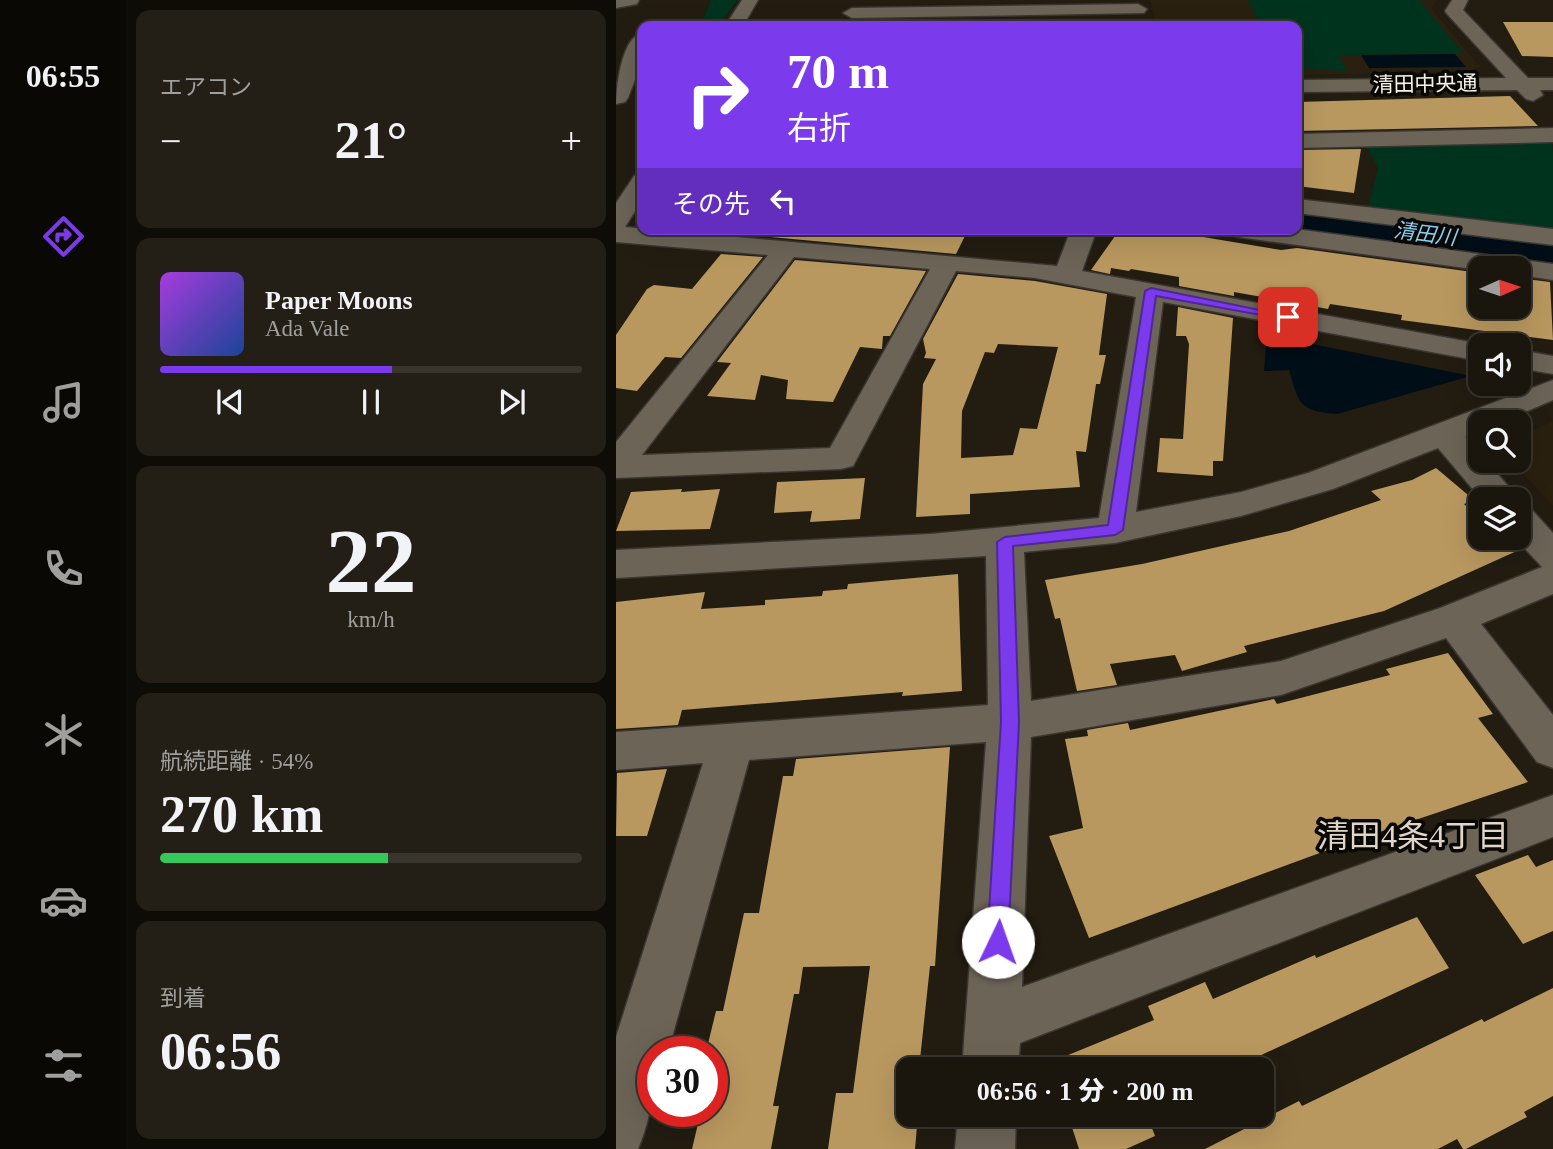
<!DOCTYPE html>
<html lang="ja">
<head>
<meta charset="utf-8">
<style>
  :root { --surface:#1a150d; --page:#231e16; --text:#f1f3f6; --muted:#9f9f9d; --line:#38342e; --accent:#7c3aed }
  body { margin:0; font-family:"Times New Roman","Noto Sans JP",serif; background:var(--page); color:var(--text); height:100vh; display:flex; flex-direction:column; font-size:26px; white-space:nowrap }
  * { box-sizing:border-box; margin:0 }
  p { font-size:23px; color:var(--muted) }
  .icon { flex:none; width:38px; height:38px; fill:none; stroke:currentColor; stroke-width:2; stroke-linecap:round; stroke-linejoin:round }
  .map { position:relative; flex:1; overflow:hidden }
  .details { display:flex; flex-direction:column; gap:10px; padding:10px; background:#0e0c07; width:490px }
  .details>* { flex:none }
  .guide { position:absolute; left:21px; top:21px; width:665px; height:214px; border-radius:14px; box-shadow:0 7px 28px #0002,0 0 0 2px var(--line); background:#7c3aed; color:#fff; overflow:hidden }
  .needle { width:46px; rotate:87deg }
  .fabs { position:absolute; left:852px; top:256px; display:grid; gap:14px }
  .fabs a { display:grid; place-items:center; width:63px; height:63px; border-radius:14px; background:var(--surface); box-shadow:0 7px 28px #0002,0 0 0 2px var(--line); font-size:35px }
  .speed { position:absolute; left:21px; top:1036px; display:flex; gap:14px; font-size:35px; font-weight:700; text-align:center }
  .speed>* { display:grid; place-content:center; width:91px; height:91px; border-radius:50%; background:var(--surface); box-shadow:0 7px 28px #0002,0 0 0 2px var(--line); line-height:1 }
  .speed .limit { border:10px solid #d22; background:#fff; color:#111 }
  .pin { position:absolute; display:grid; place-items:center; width:60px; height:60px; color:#fff; margin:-30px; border-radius:14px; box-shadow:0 4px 10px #0006 }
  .me { position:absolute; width:77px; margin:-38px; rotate:3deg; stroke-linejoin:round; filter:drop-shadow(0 0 5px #0008) }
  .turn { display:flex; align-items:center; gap:24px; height:147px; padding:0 35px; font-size:32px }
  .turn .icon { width:91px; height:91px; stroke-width:2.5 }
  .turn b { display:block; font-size:49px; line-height:60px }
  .then { display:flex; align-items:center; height:66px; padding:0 35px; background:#0003; gap:14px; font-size:26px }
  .big { font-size:52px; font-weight:800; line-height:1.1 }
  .details .tile { flex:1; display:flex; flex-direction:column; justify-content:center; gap:10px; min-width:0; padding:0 24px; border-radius:14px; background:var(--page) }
  .details .dial { align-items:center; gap:0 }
  .dial b { font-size:91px; line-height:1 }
  .song { display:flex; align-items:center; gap:21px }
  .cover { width:84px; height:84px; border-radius:10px; background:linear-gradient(135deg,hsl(280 70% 55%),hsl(220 70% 35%)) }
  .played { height:7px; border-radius:4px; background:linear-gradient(90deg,var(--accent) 55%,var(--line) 55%) }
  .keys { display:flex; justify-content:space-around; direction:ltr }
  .heat { display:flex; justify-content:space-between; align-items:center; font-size:38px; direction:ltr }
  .charge { height:10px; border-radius:5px; background:linear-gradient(90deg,#34c759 54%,var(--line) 0) }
  .trip { position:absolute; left:280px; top:1057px; width:378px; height:70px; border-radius:14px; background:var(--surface); box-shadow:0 7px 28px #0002,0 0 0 2px var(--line); font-weight:800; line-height:70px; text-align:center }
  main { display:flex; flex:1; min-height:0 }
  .dock { display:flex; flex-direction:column; width:126px; justify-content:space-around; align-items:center; background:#0a0805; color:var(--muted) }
  .dock .icon { width:49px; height:49px }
  .dock .active { color:var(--accent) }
  .dock b { font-size:32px; color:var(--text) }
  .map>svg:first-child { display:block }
  .built { fill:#2a200f }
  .green { fill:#00331e }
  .water { fill:#000e17 }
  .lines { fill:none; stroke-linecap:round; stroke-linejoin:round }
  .river { fill:#000e17; fill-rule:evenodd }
  .building { fill:#b9985f; fill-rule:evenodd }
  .minor-casing { stroke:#3a3530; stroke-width:3 }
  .minor { fill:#6b6457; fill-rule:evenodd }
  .route { fill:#7c3aed; stroke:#51269a; stroke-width:2 }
  .labels { text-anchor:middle; stroke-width:7; stroke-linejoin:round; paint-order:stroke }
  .far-street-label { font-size:21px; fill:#f6f2ea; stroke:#090704 }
  .far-water-label { font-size:21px; font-style:italic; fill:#86d2f7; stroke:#090704 }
  .near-neighbourhood-label { font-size:32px; fill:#dfd6c7; stroke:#090704 }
</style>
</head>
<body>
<main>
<nav class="dock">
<b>06:55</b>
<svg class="icon active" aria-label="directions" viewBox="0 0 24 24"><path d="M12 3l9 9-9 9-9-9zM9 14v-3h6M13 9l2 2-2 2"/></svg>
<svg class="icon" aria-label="music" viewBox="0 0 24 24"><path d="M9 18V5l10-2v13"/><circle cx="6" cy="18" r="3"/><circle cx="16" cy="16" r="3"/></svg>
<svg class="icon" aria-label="phone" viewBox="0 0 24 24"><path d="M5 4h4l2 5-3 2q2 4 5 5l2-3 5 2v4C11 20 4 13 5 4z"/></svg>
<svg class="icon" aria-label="climate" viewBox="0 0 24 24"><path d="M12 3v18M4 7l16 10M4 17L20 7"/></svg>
<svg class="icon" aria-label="car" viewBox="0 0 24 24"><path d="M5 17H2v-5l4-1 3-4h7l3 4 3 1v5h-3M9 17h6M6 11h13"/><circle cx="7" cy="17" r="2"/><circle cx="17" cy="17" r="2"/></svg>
<svg class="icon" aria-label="filters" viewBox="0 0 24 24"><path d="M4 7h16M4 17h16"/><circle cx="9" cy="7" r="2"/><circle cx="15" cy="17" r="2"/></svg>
</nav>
<section class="details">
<div class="tile"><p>エアコン</p>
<div class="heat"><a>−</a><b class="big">21°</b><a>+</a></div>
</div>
<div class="tile">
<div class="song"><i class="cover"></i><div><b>Paper Moons</b><p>Ada Vale</p></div></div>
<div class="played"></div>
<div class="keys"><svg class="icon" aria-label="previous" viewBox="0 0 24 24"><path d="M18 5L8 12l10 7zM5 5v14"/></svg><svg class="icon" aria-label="pause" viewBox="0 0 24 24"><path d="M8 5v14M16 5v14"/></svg><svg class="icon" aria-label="next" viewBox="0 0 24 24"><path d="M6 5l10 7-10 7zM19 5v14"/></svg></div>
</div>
<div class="tile dial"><b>22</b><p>km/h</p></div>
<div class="tile"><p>航続距離 · 54%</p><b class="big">270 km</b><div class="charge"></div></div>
<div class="tile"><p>到着</p><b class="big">06:56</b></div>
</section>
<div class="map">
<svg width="937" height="1149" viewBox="0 0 937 1149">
  <rect width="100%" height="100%" fill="#221c11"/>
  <!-- built -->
  <g class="built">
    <polygon points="534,0 822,0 815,8 864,67 854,71 681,75 681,26 541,26"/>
    <polygon points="937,421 937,506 894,460 903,460 903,437"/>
  </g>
  <!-- green -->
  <g class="green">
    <polygon points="95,0 121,0 105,23 86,23"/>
    <polygon points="632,0 803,0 848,54 722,55 731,71 681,68 681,26 645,26"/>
    <polygon points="928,141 936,144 937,153 937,229 752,207 762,168 750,145"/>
  </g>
  <!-- water -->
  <g class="water">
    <polygon points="839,54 850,67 753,68 745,55"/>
    <path d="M651 335 855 376 721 414C683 411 683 404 673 370L648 371Z"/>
  </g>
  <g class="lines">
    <!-- river -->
    <polygon class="river" points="681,205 937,236 937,264 681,231 673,229 681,229"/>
  </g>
  <!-- building -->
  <g class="building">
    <polygon points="887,22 937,22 937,57 906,56"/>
    <polygon points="894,96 922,126 681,131 681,102"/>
    <polygon points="745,149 738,193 681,186 681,150"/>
    <polygon points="124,229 266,229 349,236 340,254 120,234"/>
    <polygon points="504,229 539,229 665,250 681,248 864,273 864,306 903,306 903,278 934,282 937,340 785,320 786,315 714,304 712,309 618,292 618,296 563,286 563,277 515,269 513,271 495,268 494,274 475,270"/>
    <polygon points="105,254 147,257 65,358 49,357 21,391 0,388 0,335 31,289 38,285 76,289"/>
    <polygon points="179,260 310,271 274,336 267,336 266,349 244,347 217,402 170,399 172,380 145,375 139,400 91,396 115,363 101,362"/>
    <path d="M342 274 419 281 491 294 483 355H490L484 384H480L470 452 460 451 464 487 354 494V514L300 517 307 384 320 359 308 358 310 353 307 339ZM382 344 442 347 421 429 404 428 397 455 345 458 346 411 369 352 378 353Z"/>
    <polygon points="562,307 617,318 607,461 597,461 597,476 541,472 544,438 567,439 573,344 570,336 560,336"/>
    <polygon points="820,468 858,500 848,504 864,518 864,537 887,537 903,550 768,611 628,646 631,652 566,671 559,655 494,664 501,685 461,691 444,618 439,619 429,580 526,564 673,531 765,500 755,491 796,480"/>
    <polygon points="249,478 244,519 194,522 196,511 158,513 161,482"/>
    <polygon points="66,489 65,492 104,489 94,529 0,531 15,492"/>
    <polygon points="342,574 346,691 286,696 287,692 66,710 62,725 0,729 0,602 89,592 85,609 149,605 149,600 206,596 207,591 231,589 232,584"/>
    <polygon points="832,653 877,714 862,718 912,782 731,843 473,938 433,836 467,828 449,739 472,736 471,730 512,723 514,730 658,699 661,704 774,675 770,669"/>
    <polygon points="334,747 319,966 314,966 303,1069 292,1069 292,1115 302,1115 299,1149 212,1149 220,1093 237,1093 254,966 187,967 183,994 178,994 157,1106 163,1106 155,1149 76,1149 85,1111 96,1111 96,1052 90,1052 100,1011 107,1011 128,913 143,913 167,776 177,776 180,759"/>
    <polygon points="51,769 31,836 0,836 1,773"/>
    <polygon points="912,855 920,867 937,860 937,931 907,944 859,875"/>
    <polygon points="801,917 833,968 615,1069 437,1069 435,1062 538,1020 532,1006 589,982 597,999 699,955 700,958"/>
    <polygon points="937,988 937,1096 908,1112 911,1117 850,1149 847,1149 841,1139 822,1149 589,1149 683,1101 686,1106 866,1019 868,1022"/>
    <polygon points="452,1115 531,1115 539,1136 510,1149 463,1149"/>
  </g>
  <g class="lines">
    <!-- minor casing -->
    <g class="minor-casing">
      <g id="minor">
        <polygon points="0,0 23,0 21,4 0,8"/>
        <polygon points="126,0 142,0 127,26 109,26"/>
        <polygon points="836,0 852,0 847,10 912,78 937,78 937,90 924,90 927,95 917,101 910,99 901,90 681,92 681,80 890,78 832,15 829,11"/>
        <polygon points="522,4 531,9 528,13 236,18 227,13 236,8"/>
        <path d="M26 33V61L12 98 9 102 0 104C0 86 6 37 26 33Z"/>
        <polygon points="937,128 937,142 681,148 681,134"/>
        <path d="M26 174V200L9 227 441 266 455 229H481L466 271 871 345H864V361L547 302 520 512 625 492 692 473 937 380V400L886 422H864V431L849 437 864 454V460H870L903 499H865L822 448 717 489 625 516 499 543 408 552 415 701 665 661 824 608 926 567 898 537H903V507L916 510 937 533V594L865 624 937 715V768L921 762 830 638 665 695 415 737 406 987 937 795V837L404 1043 402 1069H346L370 742 133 760 52 1052H37C37 1089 37 1114 22 1149H0V1037L87 763 0 770V732L372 705 370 556 0 578V550L314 534 483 518 520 297 419 278 340 271 237 466 225 469 0 478V442L152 255 0 242V203L18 176ZM178 257 314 269 214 448 26 455Z"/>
        <polygon points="681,199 937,229 937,245 681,213"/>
        <polygon points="609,229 680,229 937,264 937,280 903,275 903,268 864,270 622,237 613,234"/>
        <polygon points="903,350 937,356 937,374 903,368"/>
        <polygon points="342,1115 400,1115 399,1149 339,1149"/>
      </g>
    </g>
    <!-- minor -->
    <use href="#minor" class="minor"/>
  </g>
  <!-- route -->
  <polygon class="route" points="535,288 678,317 672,320 540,296 507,530 499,535 397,546 403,722 392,942 389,950 382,953 374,950 371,942 385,722 381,542 389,537 492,525 529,291"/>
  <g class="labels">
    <!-- far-street labels -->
    <g class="far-street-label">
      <text transform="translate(809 84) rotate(-1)" y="7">清田中央通</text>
    </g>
    <!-- far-water labels -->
    <g class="far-water-label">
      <text transform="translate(809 234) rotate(7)" y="7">清田川</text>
    </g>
    <!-- near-neighbourhood labels -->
    <g class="near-neighbourhood-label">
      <text x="797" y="847">清田4条4丁目</text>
    </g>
  </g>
</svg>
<div class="fabs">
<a><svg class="needle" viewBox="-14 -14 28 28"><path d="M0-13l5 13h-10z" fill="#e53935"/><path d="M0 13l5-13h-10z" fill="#9f9f9d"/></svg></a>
<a><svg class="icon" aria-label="sound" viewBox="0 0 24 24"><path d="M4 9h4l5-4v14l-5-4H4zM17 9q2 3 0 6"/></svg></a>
<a><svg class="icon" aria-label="search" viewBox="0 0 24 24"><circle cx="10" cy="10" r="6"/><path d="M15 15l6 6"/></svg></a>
<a><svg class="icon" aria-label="layers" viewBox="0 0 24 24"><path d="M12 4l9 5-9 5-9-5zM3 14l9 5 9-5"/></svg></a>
</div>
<div class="speed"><div class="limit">30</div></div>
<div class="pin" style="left:672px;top:317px;background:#d93025"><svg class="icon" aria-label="arrive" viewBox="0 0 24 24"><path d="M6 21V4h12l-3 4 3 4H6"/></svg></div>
<svg class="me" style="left:382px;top:942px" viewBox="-20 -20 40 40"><circle r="19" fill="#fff"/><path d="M0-13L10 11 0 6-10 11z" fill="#7c3aed"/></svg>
<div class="trip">06:56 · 1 分 · 200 m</div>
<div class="guide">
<div class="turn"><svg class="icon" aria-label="right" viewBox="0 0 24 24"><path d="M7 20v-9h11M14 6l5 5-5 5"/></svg><div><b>70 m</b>右折</div></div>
<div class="then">その先<svg class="icon" aria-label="left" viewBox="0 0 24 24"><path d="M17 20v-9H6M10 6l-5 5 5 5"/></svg></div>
</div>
</div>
</main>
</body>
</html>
